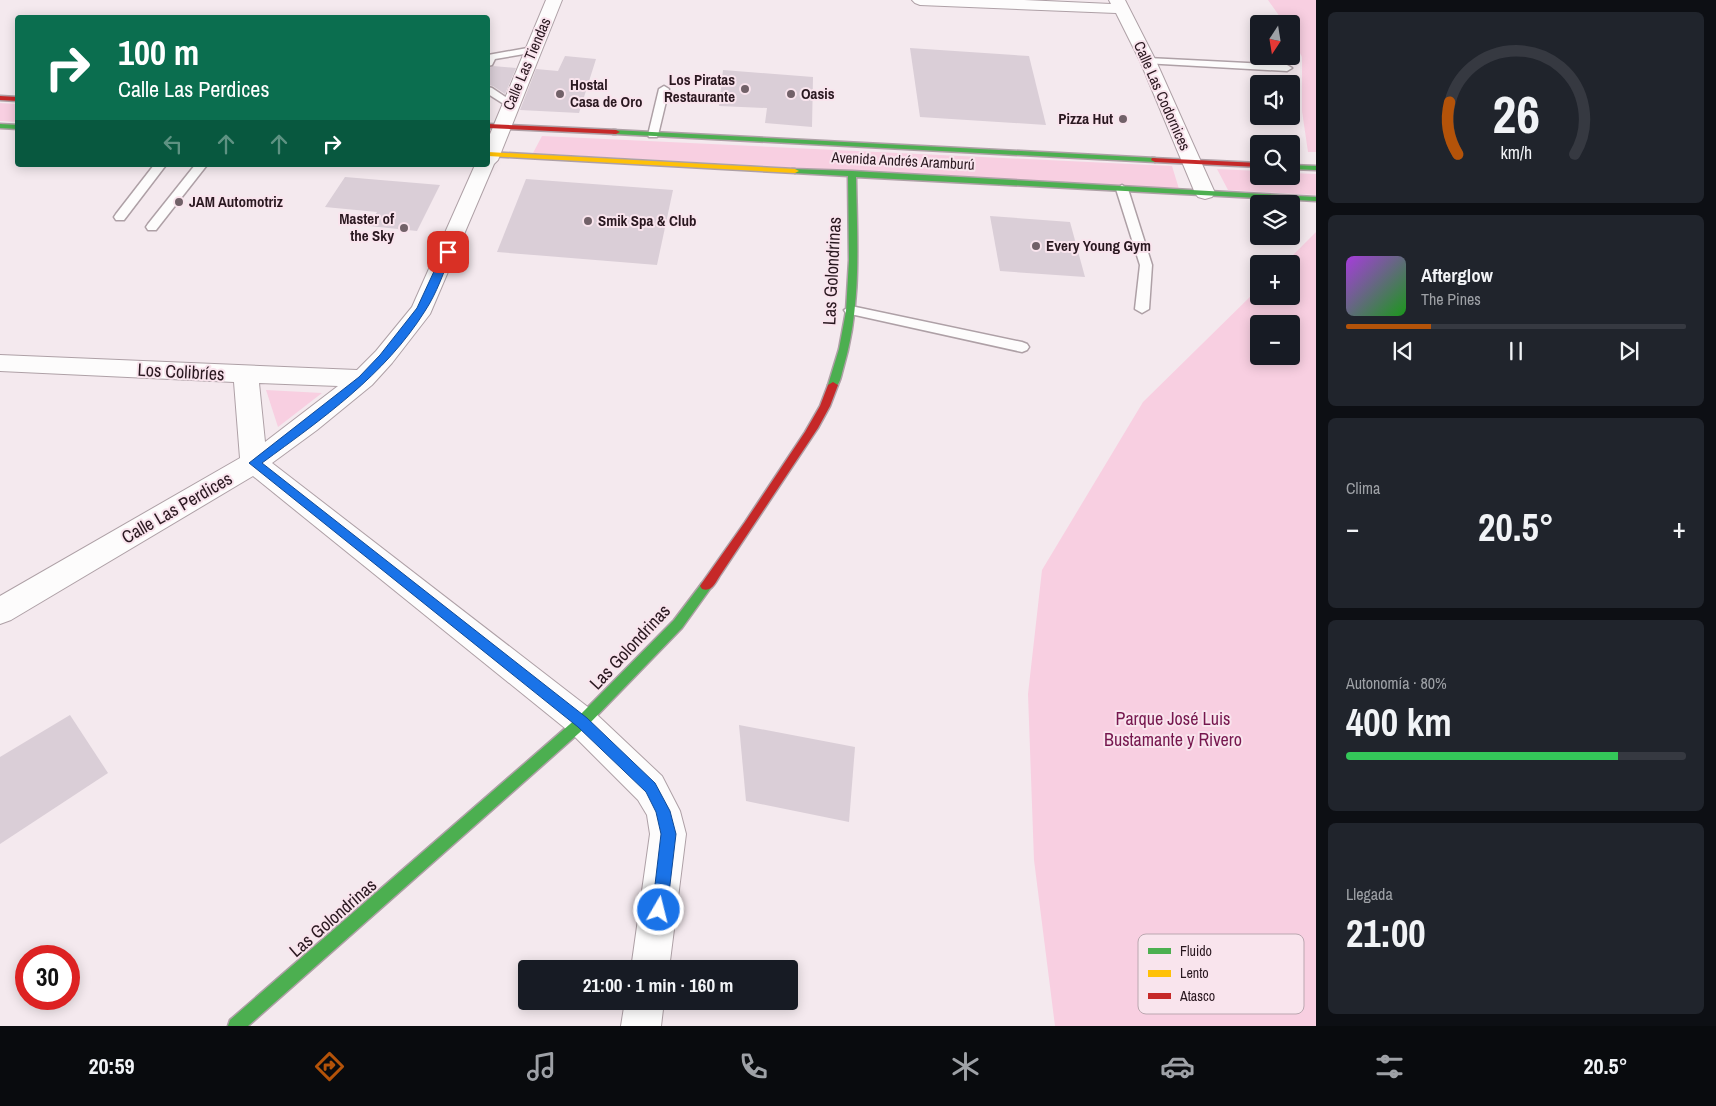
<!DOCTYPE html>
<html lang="es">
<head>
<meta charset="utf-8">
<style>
  :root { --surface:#171b24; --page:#20242c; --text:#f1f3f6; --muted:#9ea1a6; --line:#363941; --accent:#b45309 }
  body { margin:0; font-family:"Archivo Narrow",sans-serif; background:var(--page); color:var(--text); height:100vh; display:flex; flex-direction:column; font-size:19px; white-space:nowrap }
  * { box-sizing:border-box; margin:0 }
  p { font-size:16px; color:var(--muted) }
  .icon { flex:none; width:28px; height:28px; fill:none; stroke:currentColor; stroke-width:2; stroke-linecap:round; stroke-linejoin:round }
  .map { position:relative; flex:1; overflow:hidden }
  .drawer { display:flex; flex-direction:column; gap:12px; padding:12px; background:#0d0f14; width:400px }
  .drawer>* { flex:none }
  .banner { position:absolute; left:15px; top:15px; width:475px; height:152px; border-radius:5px; box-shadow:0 2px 12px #0003; background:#0b6e4f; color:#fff; overflow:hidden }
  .needle { width:32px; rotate:192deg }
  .buttons { position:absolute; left:1250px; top:15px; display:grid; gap:10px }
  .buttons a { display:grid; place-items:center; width:50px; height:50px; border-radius:5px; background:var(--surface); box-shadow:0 2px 12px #0003; font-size:25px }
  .speed { position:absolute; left:15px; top:945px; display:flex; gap:10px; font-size:25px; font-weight:700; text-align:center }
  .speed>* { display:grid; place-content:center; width:65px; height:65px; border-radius:50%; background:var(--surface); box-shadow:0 2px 12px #0003; line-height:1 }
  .speed .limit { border:8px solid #d22; background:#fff; color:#111 }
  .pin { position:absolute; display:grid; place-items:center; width:42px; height:42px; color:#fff; margin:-21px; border-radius:10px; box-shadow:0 2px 8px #0006 }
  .me { position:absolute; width:55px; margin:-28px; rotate:8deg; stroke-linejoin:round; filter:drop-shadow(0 0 4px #0008) }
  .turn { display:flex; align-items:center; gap:18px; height:105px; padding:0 20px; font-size:22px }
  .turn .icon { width:65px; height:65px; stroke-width:2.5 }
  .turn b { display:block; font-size:35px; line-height:42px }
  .lanes { display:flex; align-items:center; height:48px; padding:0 20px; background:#0003; justify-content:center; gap:25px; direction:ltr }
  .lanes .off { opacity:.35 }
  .big { font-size:38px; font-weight:700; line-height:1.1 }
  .drawer .widget { flex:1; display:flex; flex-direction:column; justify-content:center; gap:8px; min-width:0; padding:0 18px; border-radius:8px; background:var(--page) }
  .drawer .dial { align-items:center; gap:0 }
  .dial svg { height:130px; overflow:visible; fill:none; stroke:var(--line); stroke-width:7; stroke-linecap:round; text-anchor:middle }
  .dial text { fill:var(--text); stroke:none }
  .song { display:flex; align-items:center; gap:15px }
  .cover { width:60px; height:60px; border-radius:8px; background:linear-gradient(135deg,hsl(280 70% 55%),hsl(120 70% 35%)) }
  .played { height:5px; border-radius:2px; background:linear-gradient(90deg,var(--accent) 25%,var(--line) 25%) }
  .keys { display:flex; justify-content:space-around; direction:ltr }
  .heat { display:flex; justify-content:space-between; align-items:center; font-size:28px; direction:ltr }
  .charge { height:8px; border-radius:4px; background:linear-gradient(90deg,#34c759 80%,var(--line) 0) }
  .trip { position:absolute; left:518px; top:960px; width:280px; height:50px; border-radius:5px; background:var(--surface); box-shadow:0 2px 12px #0003; font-weight:700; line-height:50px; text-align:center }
  .menu { display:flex; height:80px; justify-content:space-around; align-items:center; background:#090b0e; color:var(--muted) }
  .menu .icon { width:35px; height:35px }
  .menu .selected { color:var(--accent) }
  .menu b { font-size:22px; color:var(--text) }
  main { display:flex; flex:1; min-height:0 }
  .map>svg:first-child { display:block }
  .green { fill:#f8cfe1; fill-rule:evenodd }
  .building { fill:#daced7 }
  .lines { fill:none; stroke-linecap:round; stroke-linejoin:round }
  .lane-casing { stroke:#aea0a6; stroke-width:3 }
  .street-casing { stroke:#aea0a6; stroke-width:2 }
  .fast-casing { stroke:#aea0a6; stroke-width:3 }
  .slow-casing { stroke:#aea0a6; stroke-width:3 }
  .jam-casing { stroke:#aea0a6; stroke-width:3 }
  .lane { fill:#fdfcfc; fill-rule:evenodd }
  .street { fill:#fdfcfc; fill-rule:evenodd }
  .fast { fill:#4caf50; fill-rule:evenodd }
  .slow { fill:#ffc107; fill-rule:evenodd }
  .jam { fill:#c62828; fill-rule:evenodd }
  .route { fill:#1a73e8; stroke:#114b97 }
  .poi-dot { fill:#716168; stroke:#f9e4ed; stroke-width:2 }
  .labels { text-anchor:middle; stroke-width:4; stroke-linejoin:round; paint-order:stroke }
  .far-street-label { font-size:15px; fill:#2a1820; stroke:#f9e4ed }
  .far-poi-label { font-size:15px; font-weight:bold; fill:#2a1820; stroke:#f9e4ed; text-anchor:start }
  .street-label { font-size:18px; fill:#2a1820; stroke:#f9e4ed }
  .park-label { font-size:18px; fill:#76174e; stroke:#f9e4ed }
  .key { fill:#f9e4ed; stroke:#bba7b0; stroke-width:1 }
  .key-label { font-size:14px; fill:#2a1820 }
</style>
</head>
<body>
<main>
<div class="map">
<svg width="1316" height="1026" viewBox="0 0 1316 1026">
  <rect width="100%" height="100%" fill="#f4e9ee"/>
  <!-- green -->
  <g class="green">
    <polygon points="1268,0 1316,0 1316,152 1308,152 1302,111 1302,57 1291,36 1291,24 1285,24"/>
    <polygon points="0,103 17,104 17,122 0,121"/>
    <polygon points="542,136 1172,166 1179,189 533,153"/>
    <polygon points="1217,169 1259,171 1259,176 1291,176 1291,173 1316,174 1316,195 1228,190"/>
    <path d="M1316 232V1026H1055L1034 860 1028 694 1042 570 1143 402 1259 288V296H1291V264H1284ZM1259 324H1291V356H1259Z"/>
    <polygon points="266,390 322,393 278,427"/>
  </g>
  <!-- building -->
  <g class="building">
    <polygon points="910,48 1029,56 1046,125 920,117"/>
    <polygon points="565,56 596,59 579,113 520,110 536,69 558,71"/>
    <polygon points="493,66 516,68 505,94 493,86 488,85 488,68"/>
    <polygon points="723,70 813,77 812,127 765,123 767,108 719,106"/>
    <polygon points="345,177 440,185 417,231 369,226 377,212 325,207"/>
    <polygon points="526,179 673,190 657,265 497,252"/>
    <polygon points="990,216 1070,222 1085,277 1000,271"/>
    <polygon points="70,715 108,773 0,844 0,757"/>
    <polygon points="739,725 855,747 849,822 746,801"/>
  </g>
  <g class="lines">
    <!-- lane casing -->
    <g class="lane-casing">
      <g id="lane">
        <polygon points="533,47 538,50 536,52 495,59 492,65 488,66 488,55"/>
        <polygon points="1148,58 1287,65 1292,68 1287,71 1144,63 1143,61"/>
        <polygon points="664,86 669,89 658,135 657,137 649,137 648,135 659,89"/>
        <polygon points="488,87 492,88 516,104 511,107 507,106 488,94"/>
        <polygon points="154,165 166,165 124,220 116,220 114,217 116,214"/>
        <polygon points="195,165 207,165 156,230 148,230 146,227 148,224"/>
        <polygon points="1122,185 1128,189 1152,265 1149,309 1142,313 1135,309 1140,265 1116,189"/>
        <polygon points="851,306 1022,342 1027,344 1029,347 1027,350 1022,352 846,313 844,310"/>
      </g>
    </g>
    <!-- street casing -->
    <g class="street-casing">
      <g id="street">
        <path d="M546 0H562L498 160 494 164 430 314 392 363 372 385 317 430 272 463 593 711 662 776 680 811 686 834 669 969H631L650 834 647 815 638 800 571 733 253 476 11 620 0 624V596L240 458 234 382 0 371V355L357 370 376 351 412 307 475 165H488V139ZM259 383 338 386 265 442Z"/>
        <polygon points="912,0 1024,0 1111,4 1109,0 1125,0 1156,61 1215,193 1212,197 1205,199 1198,197 1195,193 1140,61 1116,13 920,5 915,3"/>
        <polygon points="625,1001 664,1001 661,1026 621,1026"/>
      </g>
    </g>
    <!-- fast casing -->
    <g class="fast-casing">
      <g id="fast">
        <polygon points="0,124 18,125 18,129 0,128"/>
        <polygon points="613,130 1155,158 1159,160 1155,162 616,134 613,134"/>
        <polygon points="1291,165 1316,166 1316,170 1291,169"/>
        <path d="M792 169 852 171 1316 197V201L856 177C857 242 862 306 843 369 841 376 840 386 833 388L828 385 839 349 846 311 849 260 848 176 795 173 791 171Z"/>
        <polygon points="706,581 710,583 712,586 710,589 682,628 587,726 248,1026 228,1026 230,1020 577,718 674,620 702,583"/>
      </g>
    </g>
    <!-- slow casing -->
    <g class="slow-casing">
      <polygon id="slow" points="488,152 795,169 799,171 795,173 488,156"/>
    </g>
    <!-- jam casing -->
    <g class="jam-casing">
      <g id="jam">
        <polygon points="0,96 18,97 18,101 0,100"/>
        <polygon points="488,124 616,130 620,132 616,134 488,128"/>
        <polygon points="1152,158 1259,163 1259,167 1155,162 1151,160"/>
        <path d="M833 382 838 385 830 406 818 428 721 574C716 581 712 593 702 589L700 586 702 583 745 522 805 432 820 406 828 385Z"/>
      </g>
    </g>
    <!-- lane -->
    <use href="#lane" class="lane"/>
    <!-- street -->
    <use href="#street" class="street"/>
    <!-- fast -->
    <use href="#fast" class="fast"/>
    <!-- slow -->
    <use href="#slow" class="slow"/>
    <!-- jam -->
    <use href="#jam" class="jam"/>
  </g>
  <!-- route -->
  <path class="route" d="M448 249 452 252C444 271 437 293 425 311 385 375 322 419 262 463L587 718 655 783 670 811 676 834 667 910 665 915 659 917 654 915 652 910 661 834 656 812 646 792 578 727 249 463 359 377 380 355 417 308 443 252Z"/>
  <!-- markers -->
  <g class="poi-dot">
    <circle cx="745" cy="89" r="5"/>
    <circle cx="560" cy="94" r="5"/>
    <circle cx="791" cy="94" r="5"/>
    <circle cx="1123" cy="119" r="5"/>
    <circle cx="179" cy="202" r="5"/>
    <circle cx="588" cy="221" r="5"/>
    <circle cx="404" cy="228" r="5"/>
    <circle cx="1036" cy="246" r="5"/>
  </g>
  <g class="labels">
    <!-- far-street labels -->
    <g class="far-street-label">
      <text transform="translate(527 64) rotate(-67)" y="5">Calle Las Tiendas</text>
      <text transform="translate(1162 96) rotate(66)" y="5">Calle Las Codornices</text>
      <text transform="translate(903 161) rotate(3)" y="5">Avenida Andrés Aramburú</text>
    </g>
    <!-- far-poi labels -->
    <g class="far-poi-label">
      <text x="735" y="85" text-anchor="end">Los Piratas<tspan x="735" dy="17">Restaurante</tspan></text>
      <text x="570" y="90">Hostal<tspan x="570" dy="17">Casa de Oro</tspan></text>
      <text x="801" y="99">Oasis</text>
      <text x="1113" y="124" text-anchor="end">Pizza Hut</text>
      <text x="189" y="207">JAM Automotriz</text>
      <text x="394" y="224" text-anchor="end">Master of<tspan x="394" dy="17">the Sky</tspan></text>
      <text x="598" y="226">Smik Spa &amp; Club</text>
      <text x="1046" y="251">Every Young Gym</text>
    </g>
    <!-- street labels -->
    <g class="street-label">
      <text transform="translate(832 271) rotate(-87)" y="6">Las Golondrinas</text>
      <text transform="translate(181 372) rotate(3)" y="6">Los Colibríes</text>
      <text transform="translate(177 508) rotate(-30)" y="6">Calle Las Perdices</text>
      <text transform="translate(630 647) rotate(-47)" y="6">Las Golondrinas</text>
      <text transform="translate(333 918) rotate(-41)" y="6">Las Golondrinas</text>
    </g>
    <!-- park labels -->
    <g class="park-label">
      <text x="1173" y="725">Parque José Luis<tspan x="1173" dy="21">Bustamante y Rivero</tspan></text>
    </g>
  </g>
  <!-- legend -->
  <rect x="1138" y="934" width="166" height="80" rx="8" class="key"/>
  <rect x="1148" y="948" width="23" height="6" fill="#4caf50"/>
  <rect x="1148" y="970" width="23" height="7" fill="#ffc107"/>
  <rect x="1148" y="993" width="23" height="6" fill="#c62828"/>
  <g class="key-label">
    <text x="1180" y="956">Fluido</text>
    <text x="1180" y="978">Lento</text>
    <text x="1180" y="1001">Atasco</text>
  </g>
</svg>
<div class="buttons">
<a><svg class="needle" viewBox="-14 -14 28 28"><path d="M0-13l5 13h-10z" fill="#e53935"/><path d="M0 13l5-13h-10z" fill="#9ea1a6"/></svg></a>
<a><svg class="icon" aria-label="sound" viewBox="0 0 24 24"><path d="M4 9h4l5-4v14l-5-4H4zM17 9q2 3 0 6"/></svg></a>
<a><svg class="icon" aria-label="search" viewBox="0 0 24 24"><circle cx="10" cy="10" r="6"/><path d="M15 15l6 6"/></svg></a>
<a><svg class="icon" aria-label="layers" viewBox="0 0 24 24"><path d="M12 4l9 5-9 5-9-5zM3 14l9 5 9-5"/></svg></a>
<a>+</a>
<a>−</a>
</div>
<div class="speed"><div class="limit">30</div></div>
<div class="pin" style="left:448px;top:252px;background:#d93025"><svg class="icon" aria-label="arrive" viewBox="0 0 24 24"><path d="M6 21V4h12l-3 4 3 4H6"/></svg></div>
<svg class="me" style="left:659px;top:910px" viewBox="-20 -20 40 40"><circle r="17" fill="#1a73e8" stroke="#fff" stroke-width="3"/><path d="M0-11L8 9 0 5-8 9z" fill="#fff"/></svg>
<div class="trip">21:00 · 1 min · 160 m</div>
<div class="banner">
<div class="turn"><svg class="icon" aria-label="right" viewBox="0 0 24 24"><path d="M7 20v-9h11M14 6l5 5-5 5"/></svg><div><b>100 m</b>Calle Las Perdices</div></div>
<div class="lanes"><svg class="icon off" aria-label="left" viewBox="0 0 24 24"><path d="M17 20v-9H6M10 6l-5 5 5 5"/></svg><svg class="icon off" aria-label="ahead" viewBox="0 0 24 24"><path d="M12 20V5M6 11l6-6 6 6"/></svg><svg class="icon off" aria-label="ahead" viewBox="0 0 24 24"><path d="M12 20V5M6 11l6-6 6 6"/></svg><svg class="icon" aria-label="right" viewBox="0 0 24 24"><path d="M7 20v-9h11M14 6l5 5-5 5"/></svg></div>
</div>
</div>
<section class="drawer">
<div class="widget dial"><svg viewBox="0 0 100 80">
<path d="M14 69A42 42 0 1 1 86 69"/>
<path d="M14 69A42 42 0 0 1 9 37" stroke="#b45309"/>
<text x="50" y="56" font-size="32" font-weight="700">26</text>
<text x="50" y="72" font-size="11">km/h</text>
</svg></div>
<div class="widget">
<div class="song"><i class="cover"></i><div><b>Afterglow</b><p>The Pines</p></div></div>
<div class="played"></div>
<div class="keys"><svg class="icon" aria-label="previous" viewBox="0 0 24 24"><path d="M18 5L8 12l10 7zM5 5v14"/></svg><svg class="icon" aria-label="pause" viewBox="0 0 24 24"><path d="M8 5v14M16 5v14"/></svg><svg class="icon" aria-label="next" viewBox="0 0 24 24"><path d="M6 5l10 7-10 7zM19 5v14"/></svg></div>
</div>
<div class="widget"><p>Clima</p>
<div class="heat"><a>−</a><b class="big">20.5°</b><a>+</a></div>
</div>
<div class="widget"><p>Autonomía · 80%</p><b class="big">400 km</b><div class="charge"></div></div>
<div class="widget"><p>Llegada</p><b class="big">21:00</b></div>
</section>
</main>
<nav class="menu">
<b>20:59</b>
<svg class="icon selected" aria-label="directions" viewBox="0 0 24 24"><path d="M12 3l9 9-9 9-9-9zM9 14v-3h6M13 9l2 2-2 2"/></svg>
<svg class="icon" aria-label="music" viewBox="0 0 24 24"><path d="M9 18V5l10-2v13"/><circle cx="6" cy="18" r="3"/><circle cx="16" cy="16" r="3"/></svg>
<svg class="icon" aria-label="phone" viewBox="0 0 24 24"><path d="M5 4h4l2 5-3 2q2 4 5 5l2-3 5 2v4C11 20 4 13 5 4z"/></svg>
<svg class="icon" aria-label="climate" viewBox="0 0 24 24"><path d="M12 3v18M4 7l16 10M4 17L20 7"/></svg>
<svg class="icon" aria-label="car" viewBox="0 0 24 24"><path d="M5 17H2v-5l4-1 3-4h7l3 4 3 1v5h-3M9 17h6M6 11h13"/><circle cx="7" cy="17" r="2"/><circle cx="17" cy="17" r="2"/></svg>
<svg class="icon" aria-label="filters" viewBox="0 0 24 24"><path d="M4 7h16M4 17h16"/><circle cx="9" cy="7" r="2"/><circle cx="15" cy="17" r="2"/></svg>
<b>20.5°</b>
</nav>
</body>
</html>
